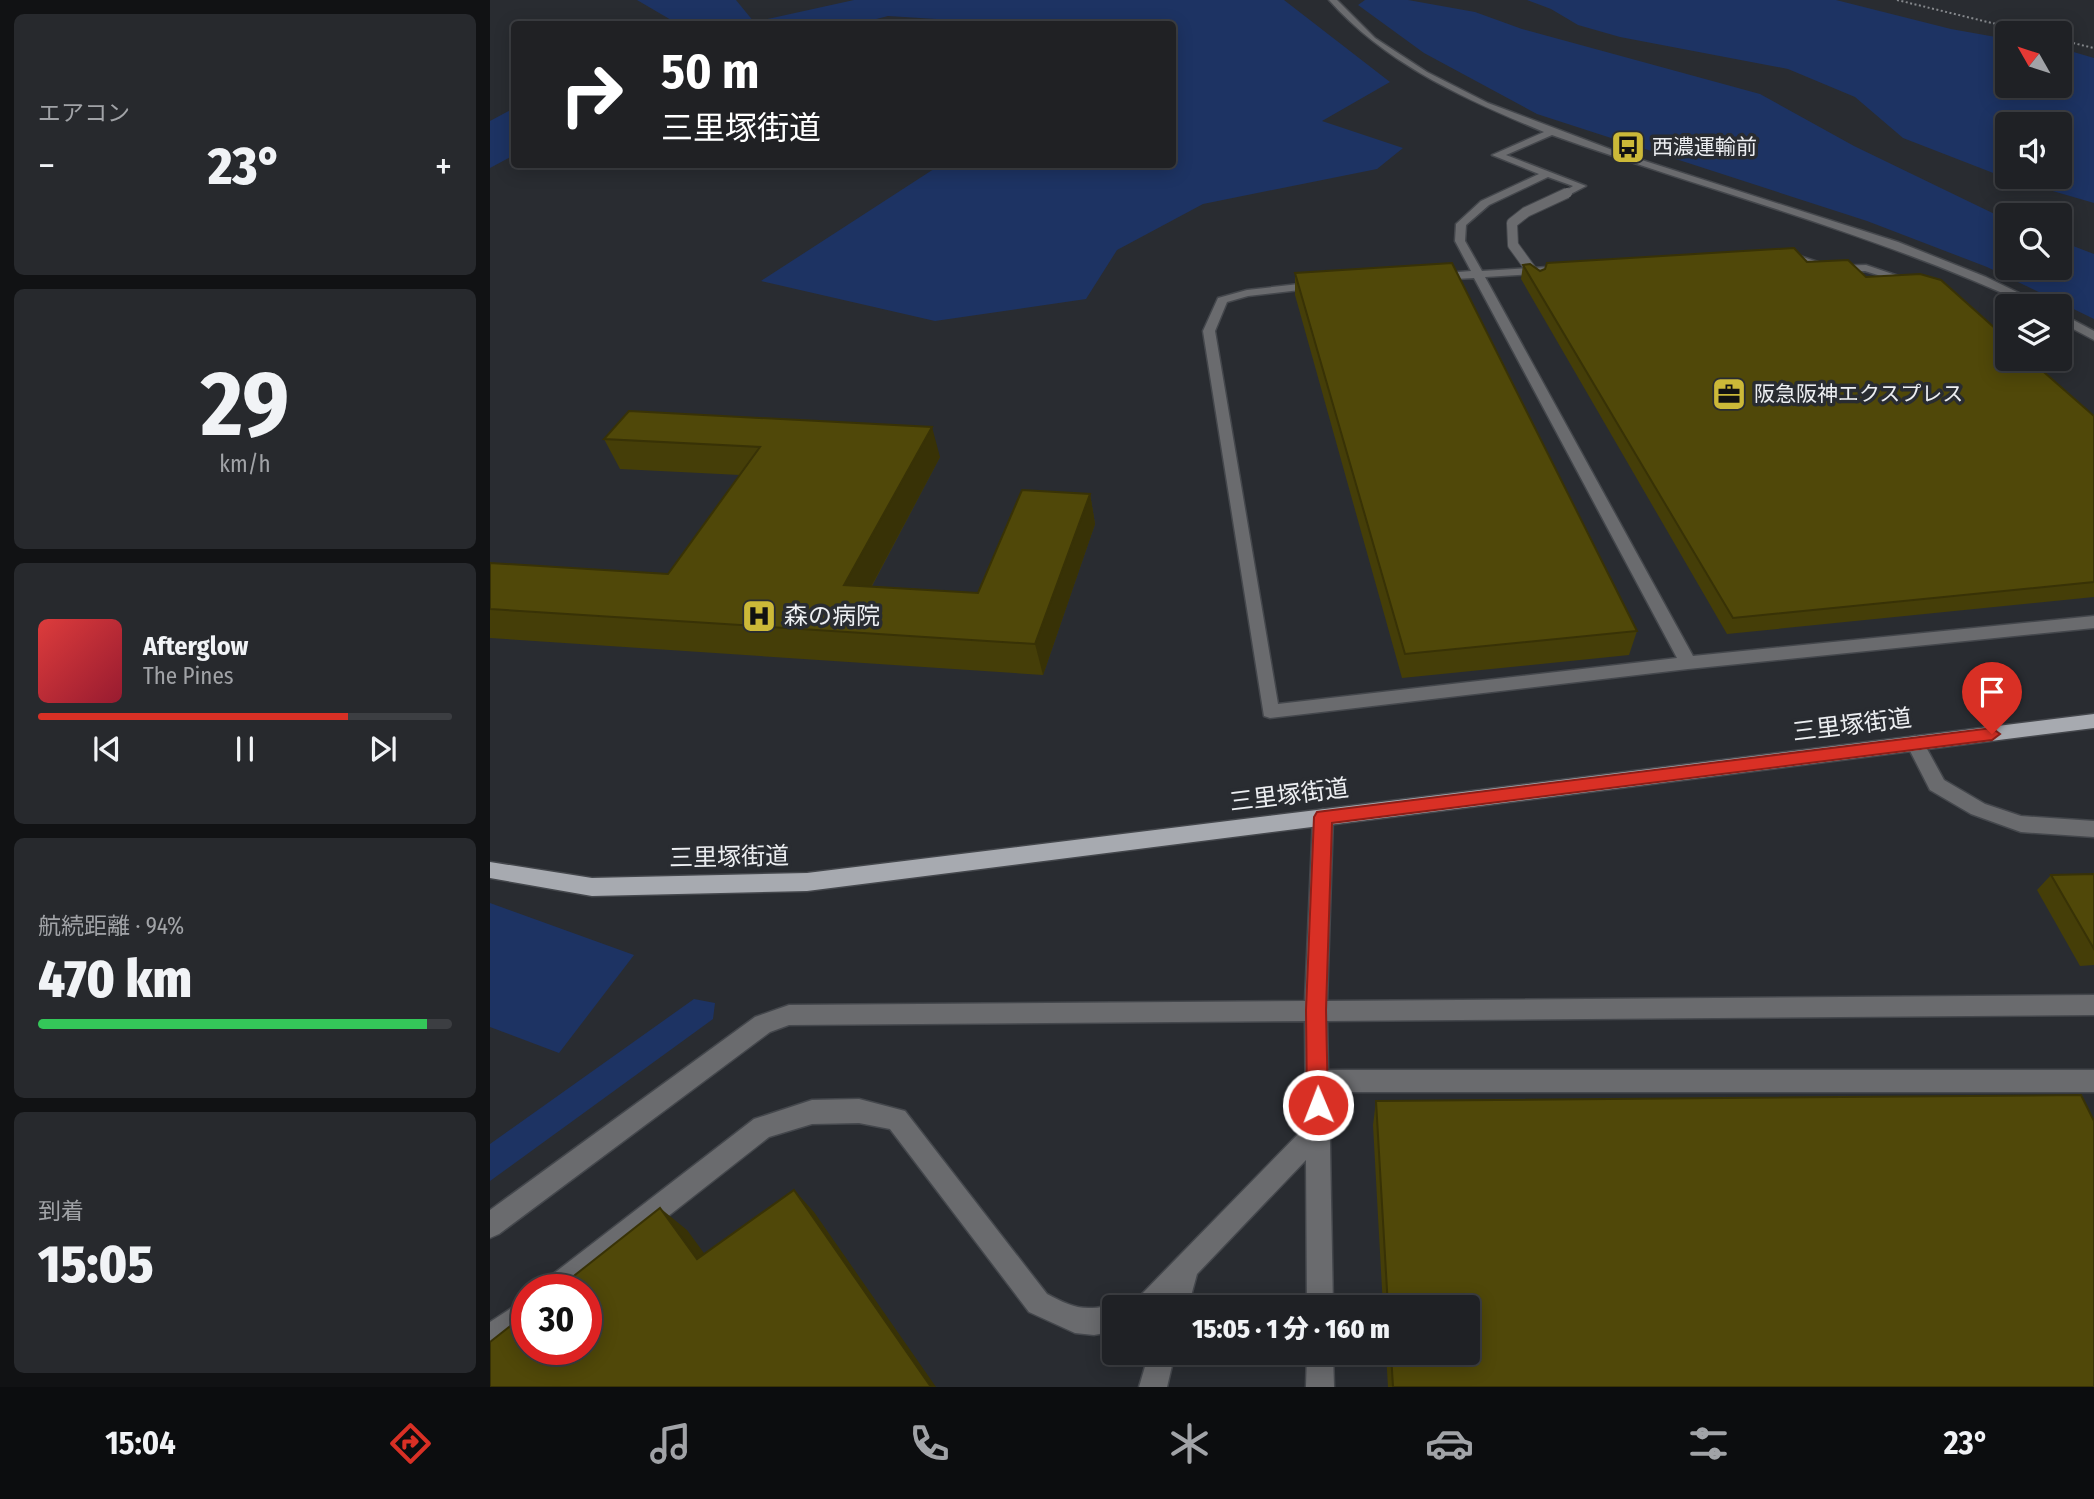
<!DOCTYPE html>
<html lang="ja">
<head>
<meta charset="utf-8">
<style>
  :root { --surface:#1f2125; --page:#27292d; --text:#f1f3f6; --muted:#a1a3a7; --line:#3c3e42; --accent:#d93025 }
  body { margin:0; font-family:"Fira Sans Condensed","Noto Sans JP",sans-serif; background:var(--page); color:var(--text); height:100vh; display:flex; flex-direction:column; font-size:26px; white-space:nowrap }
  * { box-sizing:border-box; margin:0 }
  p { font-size:23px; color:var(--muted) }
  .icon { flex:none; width:38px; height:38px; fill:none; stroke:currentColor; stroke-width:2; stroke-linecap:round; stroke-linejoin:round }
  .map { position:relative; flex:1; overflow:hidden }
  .sheet { display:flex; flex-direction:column; gap:14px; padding:14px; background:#111214; width:490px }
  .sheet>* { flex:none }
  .hud { position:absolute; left:21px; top:21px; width:665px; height:147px; border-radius:7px; box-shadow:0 4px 18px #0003,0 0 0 2px var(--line); background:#202124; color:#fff; overflow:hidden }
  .needle { width:46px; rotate:309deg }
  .controls { position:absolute; left:1505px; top:21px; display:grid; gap:14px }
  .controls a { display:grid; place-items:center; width:77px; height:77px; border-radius:7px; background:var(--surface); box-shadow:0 4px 18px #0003,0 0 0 2px var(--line); font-size:35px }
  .speed { position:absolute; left:21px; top:1274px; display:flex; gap:14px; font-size:35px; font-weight:700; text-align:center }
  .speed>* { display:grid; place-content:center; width:91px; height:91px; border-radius:50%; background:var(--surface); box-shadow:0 4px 18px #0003,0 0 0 2px var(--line); line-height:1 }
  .speed .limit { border:10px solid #d22; background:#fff; color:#111 }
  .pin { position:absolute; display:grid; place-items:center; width:60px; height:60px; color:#fff; margin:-72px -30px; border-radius:50% 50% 50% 0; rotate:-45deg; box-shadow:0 0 7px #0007 }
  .pin .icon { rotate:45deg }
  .me { position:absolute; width:77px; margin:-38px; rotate:359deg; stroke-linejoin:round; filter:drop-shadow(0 0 5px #0008) }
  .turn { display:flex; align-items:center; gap:24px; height:147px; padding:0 35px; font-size:32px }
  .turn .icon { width:91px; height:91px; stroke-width:2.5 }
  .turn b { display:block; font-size:49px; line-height:60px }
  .big { font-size:52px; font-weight:800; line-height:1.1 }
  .sheet .card { flex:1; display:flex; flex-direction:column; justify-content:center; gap:10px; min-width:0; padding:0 24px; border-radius:10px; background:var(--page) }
  .sheet .dial { align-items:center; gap:0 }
  .dial b { font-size:91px; line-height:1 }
  .song { display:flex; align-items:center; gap:21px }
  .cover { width:84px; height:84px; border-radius:10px; background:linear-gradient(135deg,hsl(0 70% 55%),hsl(350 70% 35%)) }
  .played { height:7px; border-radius:4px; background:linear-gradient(90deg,var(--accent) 75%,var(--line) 75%) }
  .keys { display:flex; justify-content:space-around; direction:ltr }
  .heat { display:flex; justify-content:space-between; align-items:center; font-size:38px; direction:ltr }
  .charge { height:10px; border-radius:5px; background:linear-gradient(90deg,#34c759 94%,var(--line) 0) }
  .trip { position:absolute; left:612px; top:1295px; width:378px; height:70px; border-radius:7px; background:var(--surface); box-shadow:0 4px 18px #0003,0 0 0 2px var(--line); font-weight:800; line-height:70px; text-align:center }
  .tab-bar { display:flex; height:112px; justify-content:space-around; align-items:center; background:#0c0d0f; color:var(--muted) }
  .tab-bar .icon { width:49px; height:49px }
  .tab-bar .active { color:var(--accent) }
  .tab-bar b { font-size:32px; color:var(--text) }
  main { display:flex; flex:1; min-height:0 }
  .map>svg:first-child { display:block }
  .green { fill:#1d3363; fill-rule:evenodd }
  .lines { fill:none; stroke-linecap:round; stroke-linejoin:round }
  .minor-casing { stroke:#44474c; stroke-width:3 }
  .major-casing { stroke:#44474c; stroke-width:3 }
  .path { stroke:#85888c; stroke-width:2; stroke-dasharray:2 2.5; stroke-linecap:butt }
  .minor { fill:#6a6b6e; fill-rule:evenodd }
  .major { fill:#a7aab0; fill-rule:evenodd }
  .minor-bridge-casing { stroke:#44474c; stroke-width:12; stroke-linecap:butt }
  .minor-bridge { stroke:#6a6b6e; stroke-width:10 }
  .wall { fill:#453e08 }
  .shaded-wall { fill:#383206 }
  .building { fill:#504809; stroke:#383206; stroke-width:2 }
  .route { fill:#d93025; stroke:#8d1f18; stroke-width:2 }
  .labels { text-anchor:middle; stroke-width:7; stroke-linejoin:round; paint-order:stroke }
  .far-poi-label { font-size:21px; fill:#edeff2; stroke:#292c31; text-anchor:start }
  .poi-label { font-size:24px; fill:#edeff2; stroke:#292c31; text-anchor:start }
  .street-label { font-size:24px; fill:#edeff2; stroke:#292c31 }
</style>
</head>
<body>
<main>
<section class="sheet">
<div class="card"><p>エアコン</p>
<div class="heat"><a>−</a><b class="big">23°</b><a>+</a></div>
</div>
<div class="card dial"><b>29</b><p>km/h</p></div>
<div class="card">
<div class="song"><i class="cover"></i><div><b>Afterglow</b><p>The Pines</p></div></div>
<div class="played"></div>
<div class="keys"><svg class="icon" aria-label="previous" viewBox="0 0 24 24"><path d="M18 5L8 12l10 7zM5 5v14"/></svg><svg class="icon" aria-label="pause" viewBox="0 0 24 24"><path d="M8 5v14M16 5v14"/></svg><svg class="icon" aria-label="next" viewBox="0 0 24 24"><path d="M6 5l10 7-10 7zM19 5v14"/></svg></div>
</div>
<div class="card"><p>航続距離 · 94%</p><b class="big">470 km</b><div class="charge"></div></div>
<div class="card"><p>到着</p><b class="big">15:05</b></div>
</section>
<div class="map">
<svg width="1604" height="1387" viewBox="0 0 1604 1387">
  <rect width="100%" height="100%" fill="#292c31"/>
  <!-- green -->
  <g class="green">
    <polygon points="147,0 246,0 264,22 364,0 794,0 900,82 832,121 913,148 887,169 713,204 627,250 596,299 445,321 271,281 450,165 682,164 682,24 526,24 398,16 367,24 188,24"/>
    <polygon points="875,0 918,0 985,12 1032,29 1270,94 1364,146 1517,220 1517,268 1570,268 1570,241 1604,254 1604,319 1497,267 1377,221 1047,114 934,53 868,5"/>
    <path d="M1037 0H1346L1461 29 1517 39V86H1570V48L1604 58V203L1511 176 1413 138 1365 97 1298 69 1130 37 1088 25 1061 9ZM1517 124H1570V177H1517Z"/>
    <polygon points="24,108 24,155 0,168 0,121"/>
    <polygon points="0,903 144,955 69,1053 0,1027"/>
    <polygon points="204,999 225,1003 223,1019 0,1181 0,1144"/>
  </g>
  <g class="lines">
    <!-- minor casing -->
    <g class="minor-casing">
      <g id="minor">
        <path d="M839 0H847L885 38 937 72 998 103 1133 154 1408 242 1496 277 1556 306H1541C1387 234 1222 192 1062 135L1016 155 1096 186 1077 196 1072 193 1083 186 1058 177 999 205 976 225 975 241 992 271 1075 266 1081 269 1075 272 995 277 1203 656 1604 616V628L1198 669 780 718 774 716 713 331 728 298 757 290 827 282 833 285 827 288 758 296 737 302 725 331 788 704 1187 658 984 278 945 280 939 277 945 274 981 271 965 241 966 224 991 201 1049 174 1002 155 1054 132C975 99 897 65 839 0Z"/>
        <polygon points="1295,254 1307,255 1340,266 1376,265 1429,283 1423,286 1375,271 1339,272 1291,259 1291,255"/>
        <polygon points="1570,313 1604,331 1604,340 1570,322"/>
        <polygon points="1425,736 1431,738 1454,780 1495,804 1531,816 1604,821 1604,837 1531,832 1481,814 1440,790 1416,743 1419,738"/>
        <polygon points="833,809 840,811 843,817 837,1001 1604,995 1604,1015 837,1021 838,1070 1604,1070 1604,1092 839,1092 843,1307 817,1307 816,1160 707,1274 698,1307 644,1307 648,1298 816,1126 815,1021 299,1025 280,1032 9,1234 0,1238 0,1210 265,1017 299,1005 815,1001 823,817 826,811"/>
        <path d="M369 1099 415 1111 557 1294C572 1302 585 1309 602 1308 612 1308 622 1303 631 1307H625V1331L604 1335 585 1333 539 1312 400 1129 369 1123 322 1124 279 1137 84 1290H50L54 1281 264 1119 322 1100Z"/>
        <polygon points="37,1298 37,1328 0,1352 0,1322"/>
        <polygon points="659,1353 685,1353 677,1387 649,1387"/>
        <polygon points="817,1353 843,1353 844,1387 816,1387"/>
      </g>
    </g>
    <!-- major casing -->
    <g class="major-casing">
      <polygon id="major" points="1604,714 1604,728 317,891 102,896 0,878 0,862 102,878 317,873"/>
    </g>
    <!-- path -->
    <g class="path">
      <polyline points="1407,0 1543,33"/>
      <polyline points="1570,40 1604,48"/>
    </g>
    <!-- minor -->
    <use href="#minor" class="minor"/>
    <!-- major -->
    <use href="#major" class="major"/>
    <!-- minor-bridge casing -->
    <g class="minor-bridge-casing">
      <polyline id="minor-bridge" points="1047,278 1023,245 1022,223 1036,212 1077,193"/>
    </g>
    <!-- minor-bridge -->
    <use href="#minor-bridge" class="minor-bridge"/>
  </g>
  <!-- wall -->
  <g class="wall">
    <polygon points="1317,262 1376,277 1604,416 1604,597 1237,634 1031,279 1033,265 1050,271"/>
    <polygon points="805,273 1147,631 1139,655 912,678 805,295"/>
    <polygon points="114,439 450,457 382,586 488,593 600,494 605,524 553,675 0,638 0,563 178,574 250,475 130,469"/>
    <polygon points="1604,874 1604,965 1590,966 1547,890 1561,875"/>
    <polygon points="886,1101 1604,1387 898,1387 896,1353 978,1353 978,1307 893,1307 883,1125"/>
  </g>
  <!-- shaded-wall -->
  <g class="shaded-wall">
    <polygon points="442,427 450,457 366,615 354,585"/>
    <polygon points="600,494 605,524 553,675 545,644"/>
    <polygon points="304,1190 324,1212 446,1387 441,1387"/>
    <polygon points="170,1208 197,1230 233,1279 207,1259"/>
  </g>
  <!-- building -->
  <g class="building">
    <polygon points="1304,248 1317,262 1358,260 1376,277 1430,274 1451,280 1517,339 1517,359 1539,359 1604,416 1604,582 1243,618 1033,265 1040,264 1050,271 1055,269 1057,263"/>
    <polygon points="962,263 1147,631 915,654 805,273"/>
    <polygon points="139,411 442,427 354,585 488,593 532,490 600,494 545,644 0,609 0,563 178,574 270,447 114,439"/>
    <polygon points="1604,874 1604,949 1561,875"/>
    <polygon points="1591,1095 1604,1121 1604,1387 903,1387 901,1353 978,1353 978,1307 898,1307 886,1101"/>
    <polygon points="304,1190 441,1387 0,1387 0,1342 37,1313 37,1349 96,1349 96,1290 66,1290 170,1208 207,1259"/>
  </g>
  <!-- route -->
  <polygon class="route" points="1502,728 1510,734 1502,740 842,823 836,1010 838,1105 835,1113 828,1116 820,1113 817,1105 816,1010 824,817 827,812"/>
  <!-- icons -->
  <defs>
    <g id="bus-square" transform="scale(1.75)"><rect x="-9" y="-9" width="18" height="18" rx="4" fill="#ccb938" stroke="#292c31"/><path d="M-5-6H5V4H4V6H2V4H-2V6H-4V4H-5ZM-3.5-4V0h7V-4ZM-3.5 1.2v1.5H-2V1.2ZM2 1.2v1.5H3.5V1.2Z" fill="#111"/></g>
    <g id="office-square" transform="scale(1.75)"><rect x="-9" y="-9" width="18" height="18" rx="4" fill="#ccb938" stroke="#292c31"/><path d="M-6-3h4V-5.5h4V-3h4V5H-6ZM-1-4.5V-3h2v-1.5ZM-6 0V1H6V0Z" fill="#111"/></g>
    <g id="hospital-square" transform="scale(1.75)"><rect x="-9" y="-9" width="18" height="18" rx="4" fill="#ccb938" stroke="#292c31"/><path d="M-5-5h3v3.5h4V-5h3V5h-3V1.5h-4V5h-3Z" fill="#111"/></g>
  </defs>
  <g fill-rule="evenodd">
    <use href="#bus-square" x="1138" y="147"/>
    <use href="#office-square" x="1239" y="394"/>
    <use href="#hospital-square" x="269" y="616"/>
  </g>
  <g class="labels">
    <!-- far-poi labels -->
    <g class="far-poi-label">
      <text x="1162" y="154">西濃運輸前</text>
      <text x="1264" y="401">阪急阪神エクスプレス</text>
    </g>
    <!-- poi labels -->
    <g class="poi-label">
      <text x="294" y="624">森の病院</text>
    </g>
    <!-- street labels -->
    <g class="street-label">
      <text transform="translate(1362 725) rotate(-7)" y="8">三里塚街道</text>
      <text transform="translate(799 795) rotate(-7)" y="8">三里塚街道</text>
      <text transform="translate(239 857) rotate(-1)" y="8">三里塚街道</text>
    </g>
  </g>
</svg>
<div class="controls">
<a><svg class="needle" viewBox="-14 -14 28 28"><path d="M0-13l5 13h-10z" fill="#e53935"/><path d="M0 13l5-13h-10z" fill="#a1a3a7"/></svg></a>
<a><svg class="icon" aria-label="sound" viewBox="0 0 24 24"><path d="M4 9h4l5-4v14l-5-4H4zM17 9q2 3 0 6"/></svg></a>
<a><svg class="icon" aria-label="search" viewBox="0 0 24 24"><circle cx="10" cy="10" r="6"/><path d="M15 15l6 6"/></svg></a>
<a><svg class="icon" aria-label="layers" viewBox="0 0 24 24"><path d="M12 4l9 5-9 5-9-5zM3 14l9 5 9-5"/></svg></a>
</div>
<div class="speed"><div class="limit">30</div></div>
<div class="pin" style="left:1502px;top:734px;background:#d93025"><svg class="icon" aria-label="arrive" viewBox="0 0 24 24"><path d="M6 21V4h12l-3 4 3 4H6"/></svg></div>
<svg class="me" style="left:828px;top:1105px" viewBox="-20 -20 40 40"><circle r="17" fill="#d93025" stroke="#fff" stroke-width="3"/><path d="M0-11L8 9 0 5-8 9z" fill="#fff"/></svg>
<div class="trip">15:05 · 1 分 · 160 m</div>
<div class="hud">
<div class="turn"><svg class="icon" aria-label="right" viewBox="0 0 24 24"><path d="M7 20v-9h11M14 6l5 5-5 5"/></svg><div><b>50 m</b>三里塚街道</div></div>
</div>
</div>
</main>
<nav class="tab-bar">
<b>15:04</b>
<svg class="icon active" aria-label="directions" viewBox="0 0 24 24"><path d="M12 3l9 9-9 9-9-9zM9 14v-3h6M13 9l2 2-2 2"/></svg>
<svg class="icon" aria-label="music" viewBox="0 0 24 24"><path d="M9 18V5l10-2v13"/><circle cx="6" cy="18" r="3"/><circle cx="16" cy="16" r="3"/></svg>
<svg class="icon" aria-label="phone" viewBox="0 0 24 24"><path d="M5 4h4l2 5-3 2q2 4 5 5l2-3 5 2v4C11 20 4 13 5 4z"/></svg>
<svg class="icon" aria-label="climate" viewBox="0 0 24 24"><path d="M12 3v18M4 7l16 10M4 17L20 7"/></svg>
<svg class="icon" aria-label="car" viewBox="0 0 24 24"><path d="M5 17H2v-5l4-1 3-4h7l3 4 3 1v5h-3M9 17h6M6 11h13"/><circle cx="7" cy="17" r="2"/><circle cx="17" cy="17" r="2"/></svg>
<svg class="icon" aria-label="filters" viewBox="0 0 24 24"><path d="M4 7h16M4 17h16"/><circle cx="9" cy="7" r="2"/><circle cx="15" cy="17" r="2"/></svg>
<b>23°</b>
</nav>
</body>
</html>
